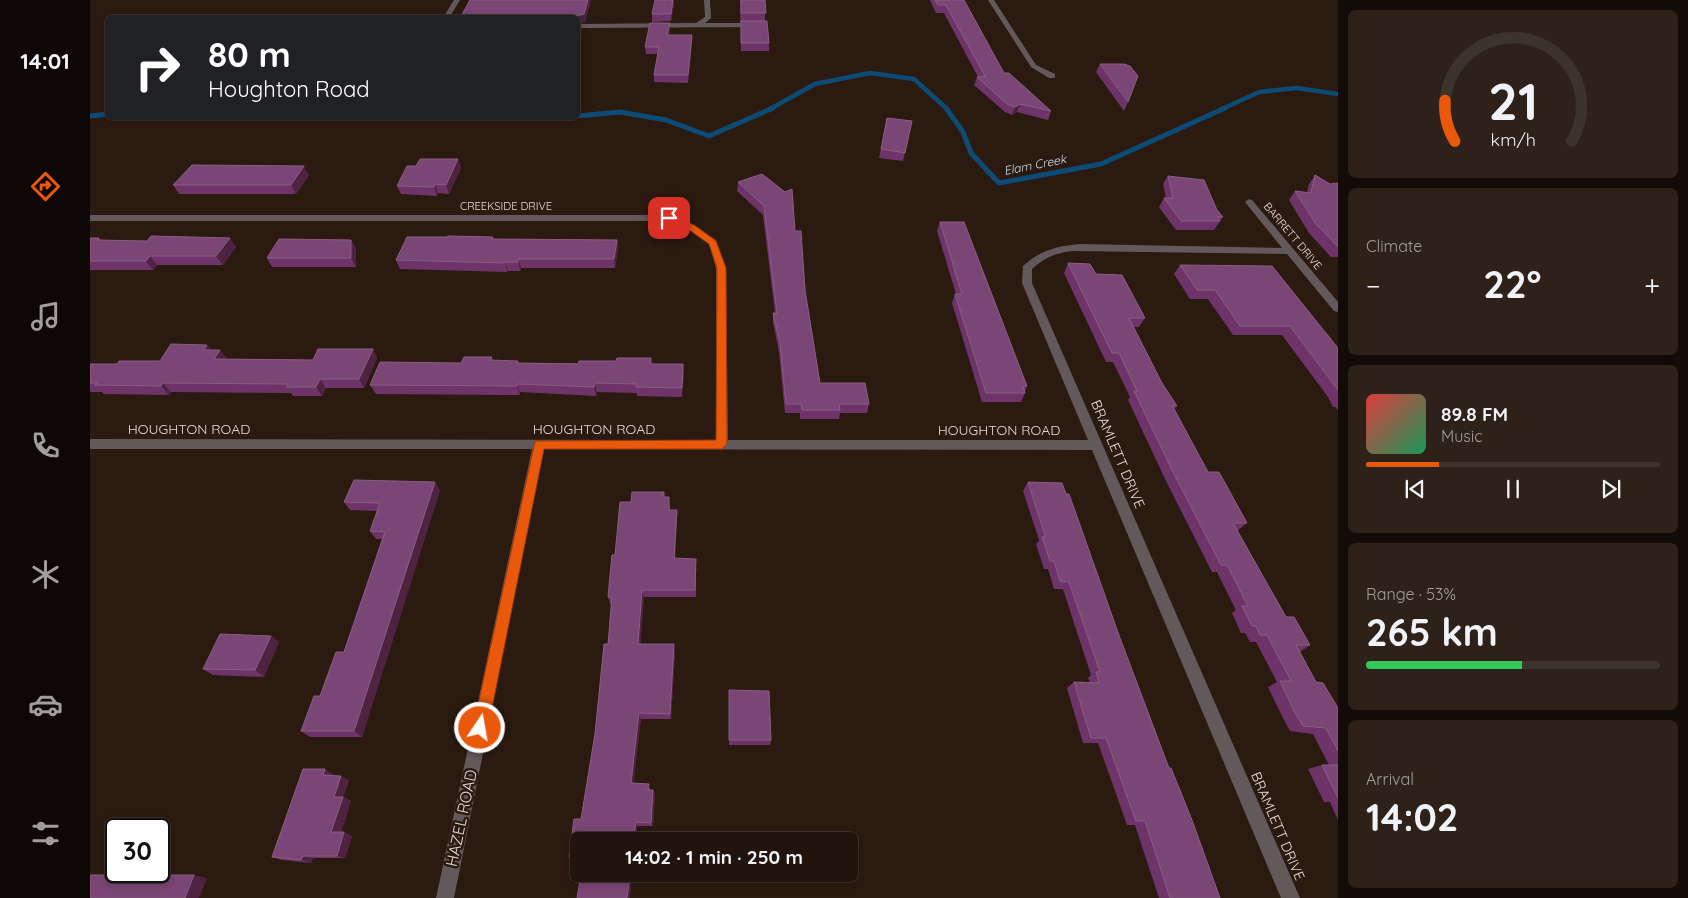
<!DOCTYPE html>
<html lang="en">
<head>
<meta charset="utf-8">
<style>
  :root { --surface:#20140c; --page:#2d211a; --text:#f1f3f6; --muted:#a29e9d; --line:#3d332d; --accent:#ea580c }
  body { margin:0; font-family:Quicksand,sans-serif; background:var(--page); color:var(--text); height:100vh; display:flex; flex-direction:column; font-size:19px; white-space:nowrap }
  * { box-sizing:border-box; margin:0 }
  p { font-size:16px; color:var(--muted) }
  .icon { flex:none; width:28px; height:28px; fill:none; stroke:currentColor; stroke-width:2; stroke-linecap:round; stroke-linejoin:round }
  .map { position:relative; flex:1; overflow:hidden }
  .side { display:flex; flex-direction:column; gap:10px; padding:10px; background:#120b07; width:350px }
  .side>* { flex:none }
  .guide { position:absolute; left:15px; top:15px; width:475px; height:105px; border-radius:8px; box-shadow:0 2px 8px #0003,0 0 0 1px var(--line); background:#202124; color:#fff; overflow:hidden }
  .speed { position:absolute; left:15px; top:818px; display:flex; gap:10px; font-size:25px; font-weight:700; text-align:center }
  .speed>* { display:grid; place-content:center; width:65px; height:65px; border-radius:50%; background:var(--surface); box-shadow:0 2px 8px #0003,0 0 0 1px var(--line); line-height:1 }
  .speed .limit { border:2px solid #111; border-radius:8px; background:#fff; color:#111 }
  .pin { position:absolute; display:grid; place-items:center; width:42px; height:42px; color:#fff; margin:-21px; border-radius:10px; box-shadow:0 2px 8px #0006 }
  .me { position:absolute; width:55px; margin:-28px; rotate:12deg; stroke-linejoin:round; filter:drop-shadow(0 0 4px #0008) }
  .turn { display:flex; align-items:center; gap:18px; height:105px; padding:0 20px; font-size:22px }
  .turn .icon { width:65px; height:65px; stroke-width:2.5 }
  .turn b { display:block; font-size:35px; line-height:42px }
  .big { font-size:38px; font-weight:700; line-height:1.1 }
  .side .card { flex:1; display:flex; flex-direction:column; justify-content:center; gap:8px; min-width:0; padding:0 18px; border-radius:8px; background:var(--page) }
  .side .dial { align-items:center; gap:0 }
  .dial svg { height:130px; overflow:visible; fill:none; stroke:var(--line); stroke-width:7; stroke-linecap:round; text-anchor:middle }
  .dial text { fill:var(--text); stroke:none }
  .song { display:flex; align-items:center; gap:15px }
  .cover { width:60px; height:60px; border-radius:8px; background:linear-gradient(135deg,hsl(0 70% 55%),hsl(150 70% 35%)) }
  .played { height:5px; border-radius:2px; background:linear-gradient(90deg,var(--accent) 25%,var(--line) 25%) }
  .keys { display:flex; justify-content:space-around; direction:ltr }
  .heat { display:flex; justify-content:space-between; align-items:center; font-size:28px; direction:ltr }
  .charge { height:8px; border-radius:4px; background:linear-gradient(90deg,#34c759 53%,var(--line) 0) }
  .trip { position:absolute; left:480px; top:832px; width:288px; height:50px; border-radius:8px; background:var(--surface); box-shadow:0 2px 8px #0003,0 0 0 1px var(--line); font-weight:700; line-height:50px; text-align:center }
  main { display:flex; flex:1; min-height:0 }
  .menu { display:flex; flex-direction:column; width:90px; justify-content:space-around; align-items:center; background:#0d0805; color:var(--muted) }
  .menu .icon { width:35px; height:35px }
  .menu .current { color:var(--accent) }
  .menu b { font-size:22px; color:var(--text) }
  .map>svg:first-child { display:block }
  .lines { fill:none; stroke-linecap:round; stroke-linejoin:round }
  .stream-far1 { stroke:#0c4b75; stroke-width:4.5 }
  .stream { stroke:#0c4b75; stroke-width:5 }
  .minor { fill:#64595a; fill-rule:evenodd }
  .wall { fill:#6e346a }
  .shaded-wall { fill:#4e2241 }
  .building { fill:#7a4675; stroke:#8b5d83 }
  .route { fill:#ea580c; stroke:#983908 }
  .labels { text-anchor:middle; stroke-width:5; stroke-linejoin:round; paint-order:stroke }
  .far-street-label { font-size:11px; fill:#e3d8d1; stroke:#2b1a10 }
  .far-water-label { font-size:12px; font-style:italic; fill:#cddfef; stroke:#2b1a10 }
  .street-label { font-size:14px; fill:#e3d8d1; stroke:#2b1a10 }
  .near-street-label { font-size:16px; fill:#e3d8d1; stroke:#2b1a10 }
</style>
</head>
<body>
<main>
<nav class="menu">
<b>14:01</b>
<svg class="icon current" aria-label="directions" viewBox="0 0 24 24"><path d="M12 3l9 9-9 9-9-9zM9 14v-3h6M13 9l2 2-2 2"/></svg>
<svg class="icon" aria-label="music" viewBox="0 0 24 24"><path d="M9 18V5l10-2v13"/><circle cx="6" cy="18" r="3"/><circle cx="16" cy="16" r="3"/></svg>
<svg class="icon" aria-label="phone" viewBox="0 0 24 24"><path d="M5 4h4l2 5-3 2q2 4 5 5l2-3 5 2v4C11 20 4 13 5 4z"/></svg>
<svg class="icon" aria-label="climate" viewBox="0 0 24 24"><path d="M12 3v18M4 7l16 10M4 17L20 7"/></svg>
<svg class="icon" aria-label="car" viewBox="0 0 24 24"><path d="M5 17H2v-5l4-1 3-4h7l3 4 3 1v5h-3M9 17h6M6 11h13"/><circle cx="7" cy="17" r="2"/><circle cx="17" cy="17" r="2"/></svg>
<svg class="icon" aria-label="filters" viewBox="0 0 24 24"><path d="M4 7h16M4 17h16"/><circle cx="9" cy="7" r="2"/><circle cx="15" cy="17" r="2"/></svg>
</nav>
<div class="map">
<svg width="1248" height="898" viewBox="0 0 1248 898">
  <rect width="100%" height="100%" fill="#2b1a10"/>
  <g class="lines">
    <!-- stream-far1 -->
    <g class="stream-far1">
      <polyline points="680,109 725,84 780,73 824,79 857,109"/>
      <polyline points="1132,109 1169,92 1207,88 1248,94"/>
    </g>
    <!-- stream -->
    <g class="stream">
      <polyline points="856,108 873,132 881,153 909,183 1011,164 1135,108"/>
      <polyline points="0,116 18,114"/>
      <polyline points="488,116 530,112 576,120 619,136 683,108"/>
      <polyline points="440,118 461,118"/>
    </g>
    <!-- minor -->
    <g class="minor">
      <polygon points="364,0 370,0 359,18 353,18"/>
      <polygon points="614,0 620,0 621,18 615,23 667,23 670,25 667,27 488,28 488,24 606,23 615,17"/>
      <polygon points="898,0 904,0 946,65 965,74 965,78 959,78 941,67"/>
      <path d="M1159 199 1162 200 1248 302V312L1244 311 1197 254 982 251C965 253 954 258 942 269V283L1210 898H1191L1002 450 454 449 364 898H346L442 449H0V439L626 440V268L619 243 598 229 578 221H0V215H579L604 225 626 240 636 268 638 440H998L932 283 933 266C950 250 968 246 990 244L1192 248 1155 202Z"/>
    </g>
  </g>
  <!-- wall -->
  <g class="wall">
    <polygon points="565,0 584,0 584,4 581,21 562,22 562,14"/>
    <polygon points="650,0 675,0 675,21 679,43 679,51 651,51"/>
    <polygon points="840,0 874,0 914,73 961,111 958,120 927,112 922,115 915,112 884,85 887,77 888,77 854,13 846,13"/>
    <polygon points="580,23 580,29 579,35 602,35 602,42 598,83 564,82 564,75 568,54 556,54 555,47"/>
    <polygon points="1010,64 1038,102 1034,111 1006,72"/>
    <polygon points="797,118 822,121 813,161 789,158"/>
    <polygon points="368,159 371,168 359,194 348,193 347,196 311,194 307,186"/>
    <polygon points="219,175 206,194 89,194 83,185"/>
    <polygon points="1225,175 1240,184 1248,183 1248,257 1241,257 1219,233 1199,200 1205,191 1217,193 1219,184"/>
    <polygon points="1078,176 1127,210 1133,217 1124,230 1086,230 1069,207 1074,198 1076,198 1073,184"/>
    <polygon points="648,182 705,231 730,383 779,404 777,413 750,413 749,419 710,419 710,413 695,413 689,352 683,322 683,313 685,313 673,215 647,191"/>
    <polygon points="850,222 937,386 935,391 935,393 931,402 892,402 862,303 865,294 866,294 847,231"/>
    <polygon points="403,237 403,239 527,240 528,249 525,268 431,268 430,271 418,271 417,272 310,269 306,260"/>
    <polygon points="0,238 9,238 11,240 146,247 133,265 67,265 63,270 0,270"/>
    <polygon points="261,240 266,249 266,267 182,267 177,258"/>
    <polygon points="978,263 1006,274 1055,318 1049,327 1043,327 1072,383 1087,406 1084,409 1118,472 1157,523 1147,531 1196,617 1220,645 1210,652 1226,682 1248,708 1248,820 1240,802 1234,802 1218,769 1232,765 1239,765 1223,734 1200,731 1193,718 1178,687 1187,682 1166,642 1160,642 1155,633 1151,633 1142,613 1146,610 1127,572 1122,572 1076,481 1038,400 1040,397 1023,362 1016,362 974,273"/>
    <polygon points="1090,265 1248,348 1248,410 1245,407 1243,407 1238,397 1192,335 1143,335 1118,299 1100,299 1084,274"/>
    <polygon points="117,345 121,350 130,350 137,359 223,360 283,349 287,358 274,388 236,388 232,396 203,396 201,393 81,392 79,395 14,394 12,392 0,392 0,364 27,364 70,361"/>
    <polygon points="402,357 403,361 428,363 593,364 594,373 592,397 547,396 547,393 507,392 506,396 430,392 430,395 286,394 280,385 371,363"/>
    <polygon points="938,482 1030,638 1079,768 1130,898 1069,898 1045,825 1037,825 1008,743 993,743 977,688 984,682 1000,682 998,678 1001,675 973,589 964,589 958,569 954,569 946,544 949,541 949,540 933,491"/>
    <polygon points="350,490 272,737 220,737 211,731 254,652 292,539 286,539 280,531 287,511 260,510 254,502"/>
    <polygon points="574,492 574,497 579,497 580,510 587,510 587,518 585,558 606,566 606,597 554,597 550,644 585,651 581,719 551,719 543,783 560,788 560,790 563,790 565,794 563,826 547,826 546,841 489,841 489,860 482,860 479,857 491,819 505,734 518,644 521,604 520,604 518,597 541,502"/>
    <polygon points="181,636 189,642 174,677 123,675 113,669"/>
    <polygon points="639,696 681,740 680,745 639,745"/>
    <polygon points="243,774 243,776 259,780 253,797 261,801 251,832 254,832 262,836 255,858 223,858 221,863 192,860 182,857"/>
  </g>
  <!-- shaded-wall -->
  <g class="shaded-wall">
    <polygon points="498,0 501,0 501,1 495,22 491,23 492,30 488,44 488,18 485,18 485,16"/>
    <polygon points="583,0 584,0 584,4 581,21 581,14"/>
    <polygon points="580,23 580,29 578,42 577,35"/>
    <polygon points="602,35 602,42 598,83 598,75"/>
    <polygon points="930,104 927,112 922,115 925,107"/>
    <polygon points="368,159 371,168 359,194 356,185"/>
    <polygon points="214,166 219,175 206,194 201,185"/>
    <polygon points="345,184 348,193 347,196 344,187"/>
    <polygon points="140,238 146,247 133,265 126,256"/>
    <polygon points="261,240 266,249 266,267 261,258"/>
    <polygon points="527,240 528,249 525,268 524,259"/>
    <polygon points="60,256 67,265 63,270 56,261"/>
    <polygon points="428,259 431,268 430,271 428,262"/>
    <polygon points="415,262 418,271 417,272 415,263"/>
    <polygon points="117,345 124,354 114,350"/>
    <polygon points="283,349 287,358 274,388 269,379"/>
    <polygon points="130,350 137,359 124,359"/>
    <polygon points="593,364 594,373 592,397 592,388"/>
    <polygon points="230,379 236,388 232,396 226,387"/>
    <polygon points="73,383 81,392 79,395 71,386"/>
    <polygon points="505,383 507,392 506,396 504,387"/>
    <polygon points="427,384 430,392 430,395 427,386"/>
    <polygon points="345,482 350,490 272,737 264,731"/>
    <polygon points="587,510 587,518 584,566 584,558"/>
    <polygon points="552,590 554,597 550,651 548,644"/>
    <polygon points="181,636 189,642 174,677 165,670"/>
    <polygon points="584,644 585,651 581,719 580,714"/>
    <polygon points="549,713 551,719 543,788 541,783"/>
    <polygon points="235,769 243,774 241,780 233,775"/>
    <polygon points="251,776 259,780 253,797 261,801 250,836 241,832 244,797"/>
    <polygon points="563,790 565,794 563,826 561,823"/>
    <polygon points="546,822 547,826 546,841 543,841"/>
    <polygon points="254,832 262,836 255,858 247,856"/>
    <polygon points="213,856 223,858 221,863 211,860"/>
    <polygon points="540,874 542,874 540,898 537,898"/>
    <polygon points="104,875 117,878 109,898 95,898"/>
  </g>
  <!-- building -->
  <g class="building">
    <polygon points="380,0 498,0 494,14 485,16 485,18 370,18"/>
    <polygon points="565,0 583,0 581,14 562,14"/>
    <polygon points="651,0 675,0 676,13 651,13"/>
    <polygon points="845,0 874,0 914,73 919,73 961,111 930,104 925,107 917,104 887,77 895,76 856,5 848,5"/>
    <polygon points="651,21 677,21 679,43 651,43"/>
    <polygon points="488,22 491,22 488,32"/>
    <polygon points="560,23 580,23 577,35 602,35 598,75 564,75 569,47 555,47"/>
    <polygon points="1010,64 1034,64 1040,66 1048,76 1038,102"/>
    <polygon points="797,118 822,121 815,153 791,149"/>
    <polygon points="330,159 368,159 356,185 345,184 344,187 307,186 317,166 326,166"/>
    <polygon points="102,165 214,166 201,185 83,185"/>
    <polygon points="672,174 695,192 702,189 705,231 711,231 715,290 730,383 775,383 779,404 749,404 750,410 712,410 711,404 696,404 690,343 683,313 687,313 674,206 648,182"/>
    <polygon points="1225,175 1240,184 1248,183 1248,247 1226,224 1205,191 1221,193"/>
    <polygon points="1078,176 1114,180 1127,210 1133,217 1127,217 1130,221 1091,221 1074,198 1083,198"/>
    <polygon points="850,222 874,222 937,386 933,386 935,393 896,393 865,294 872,294"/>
    <polygon points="61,236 140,238 126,256 60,256 56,261 0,261 0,238 9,238 7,240 57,241"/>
    <polygon points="358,236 403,237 402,239 527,240 524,259 428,259 428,262 415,262 415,263 306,260 317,237 357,237"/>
    <polygon points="189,239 261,240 261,258 177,258"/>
    <polygon points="978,263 1000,264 1006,274 1032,275 1055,318 1039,318 1072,383 1087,406 1082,405 1118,472 1129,472 1157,523 1143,523 1196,617 1204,617 1220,645 1206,645 1226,682 1233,683 1248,708 1248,751 1236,728 1213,726 1205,713 1190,681 1201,681 1177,635 1170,635 1166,626 1162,626 1152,606 1158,606 1137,565 1131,565 1083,472 1044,391 1047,391 1029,353 1022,353"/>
    <polygon points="1090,265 1182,266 1248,348 1248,390 1200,326 1150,326 1125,290 1107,290"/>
    <polygon points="81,344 117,345 114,350 130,350 124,359 223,360 228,349 283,349 269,379 230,379 226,387 196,387 198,384 73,383 71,386 5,385 7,383 0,383 0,364 27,364 29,361 70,361"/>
    <polygon points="374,357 402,357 400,360 428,361 427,363 488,364 489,361 526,361 527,358 561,358 561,364 593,364 592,388 546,387 546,384 505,383 504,387 427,384 427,386 280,385 290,362 371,363"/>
    <polygon points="264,480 345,482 264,731 211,731 224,696 230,696 246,652 254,652 295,532 280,531 290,503 254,502"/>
    <polygon points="938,482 972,483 976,494 979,494 1030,638 1079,768 1081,768 1102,820 1130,898 1080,898 1055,821 1046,821 1016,738 1001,738 984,682 1009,683 1006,672 1010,672 979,582 970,581 964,561 960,561 952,537 955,537 954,532"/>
    <polygon points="542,492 574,492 574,497 579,497 579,510 587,510 584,558 606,559 605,590 552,590 548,644 584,644 580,714 549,713 541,783 559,784 558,790 563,790 561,823 546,822 543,841 489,841 489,857 479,857 484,819 491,819 505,734 514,644 518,644 522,597 518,597 520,575 522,555 525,555 530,502 541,502"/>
    <polygon points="130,634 181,636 165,670 113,669"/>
    <polygon points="639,690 679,691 681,740 639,740"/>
    <polygon points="1232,765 1248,765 1248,798"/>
    <polygon points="213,769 235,769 233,775 251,776 244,797 253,797 241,832 254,832 247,856 213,856 211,860 182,857"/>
    <polygon points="491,874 540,874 537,898 487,898"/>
    <polygon points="0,875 104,875 95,898 0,898"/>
  </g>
  <!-- route -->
  <polygon class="route" points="579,215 604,225 626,241 636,268 637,444 632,449 454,449 398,728 395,733 390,735 385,733 383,728 445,441 626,440 627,268 619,244 598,229 576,220 575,218"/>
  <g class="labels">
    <!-- far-street labels -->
    <g class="far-street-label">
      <text x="416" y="210">CREEKSIDE DRIVE</text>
      <text transform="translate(1203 236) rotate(50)" y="4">BARRETT DRIVE</text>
    </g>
    <!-- far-water labels -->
    <g class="far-water-label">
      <text transform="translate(945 165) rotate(-11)" y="4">Elam Creek</text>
    </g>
    <!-- street labels -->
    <g class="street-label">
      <text x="99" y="434">HOUGHTON ROAD</text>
      <text x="504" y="434">HOUGHTON ROAD</text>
      <text x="909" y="435">HOUGHTON ROAD</text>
      <text transform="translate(1028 454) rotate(67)" y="5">BRAMLETT DRIVE</text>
      <text transform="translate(1188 826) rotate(67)" y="5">BRAMLETT DRIVE</text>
    </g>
    <!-- near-street labels -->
    <g class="near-street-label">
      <text transform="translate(371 818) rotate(-78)" y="6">HAZEL ROAD</text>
    </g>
  </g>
</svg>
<div class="speed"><div class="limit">30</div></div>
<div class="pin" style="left:579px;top:218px;background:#d93025"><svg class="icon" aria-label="arrive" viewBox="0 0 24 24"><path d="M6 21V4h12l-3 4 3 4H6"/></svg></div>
<svg class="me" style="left:390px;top:728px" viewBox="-20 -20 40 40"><circle r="17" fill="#ea580c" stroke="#fff" stroke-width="3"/><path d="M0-11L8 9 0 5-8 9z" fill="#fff"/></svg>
<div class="trip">14:02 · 1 min · 250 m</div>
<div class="guide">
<div class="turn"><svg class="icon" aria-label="right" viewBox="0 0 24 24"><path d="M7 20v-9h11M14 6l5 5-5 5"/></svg><div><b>80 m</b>Houghton Road</div></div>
</div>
</div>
<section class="side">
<div class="card dial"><svg viewBox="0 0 100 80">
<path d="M14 69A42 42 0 1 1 86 69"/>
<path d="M14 69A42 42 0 0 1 8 44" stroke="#ea580c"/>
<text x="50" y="56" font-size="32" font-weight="700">21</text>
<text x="50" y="72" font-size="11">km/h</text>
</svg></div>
<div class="card"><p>Climate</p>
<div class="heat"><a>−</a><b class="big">22°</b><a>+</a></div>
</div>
<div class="card">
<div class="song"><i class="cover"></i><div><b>89.8 FM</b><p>Music</p></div></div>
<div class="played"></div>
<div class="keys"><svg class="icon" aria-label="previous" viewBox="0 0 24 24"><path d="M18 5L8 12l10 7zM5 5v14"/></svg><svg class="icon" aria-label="pause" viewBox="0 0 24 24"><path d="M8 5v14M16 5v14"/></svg><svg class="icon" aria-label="next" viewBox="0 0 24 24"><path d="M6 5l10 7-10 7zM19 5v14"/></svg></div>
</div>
<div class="card"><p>Range · 53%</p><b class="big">265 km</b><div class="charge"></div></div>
<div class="card"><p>Arrival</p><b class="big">14:02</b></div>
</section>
</main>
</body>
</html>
